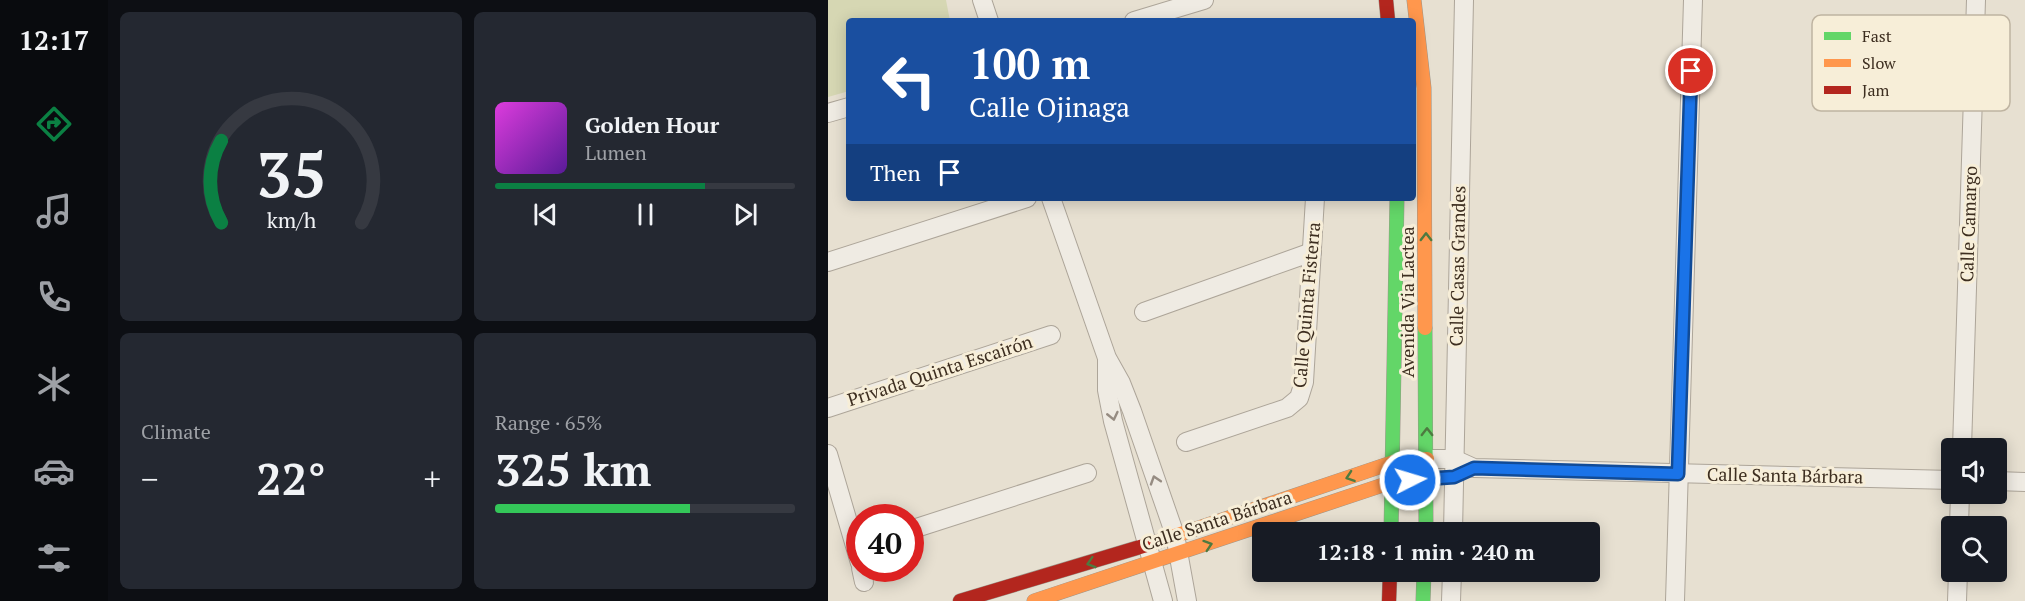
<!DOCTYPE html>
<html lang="en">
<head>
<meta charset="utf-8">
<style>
  :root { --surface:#171b24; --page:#242831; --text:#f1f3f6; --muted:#9ea1a6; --line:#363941; --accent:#0b8043 }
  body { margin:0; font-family:"PT Serif",serif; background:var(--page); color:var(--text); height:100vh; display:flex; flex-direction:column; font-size:22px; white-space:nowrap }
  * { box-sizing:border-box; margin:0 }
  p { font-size:20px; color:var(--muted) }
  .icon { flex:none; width:33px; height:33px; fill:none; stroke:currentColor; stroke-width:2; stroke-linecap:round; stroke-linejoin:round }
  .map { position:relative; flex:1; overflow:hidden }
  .details { display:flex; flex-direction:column; gap:12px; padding:12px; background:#0d0f14; width:720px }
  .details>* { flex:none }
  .guide { position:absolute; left:18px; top:18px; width:570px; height:183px; border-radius:6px; box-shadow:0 3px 15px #0003; background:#1a4fa0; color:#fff; overflow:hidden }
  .tools { position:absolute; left:1113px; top:438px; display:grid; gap:12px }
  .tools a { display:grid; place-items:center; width:66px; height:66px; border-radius:6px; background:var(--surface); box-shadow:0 3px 15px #0003; font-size:30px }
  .speed { position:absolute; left:18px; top:504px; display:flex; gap:12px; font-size:30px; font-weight:700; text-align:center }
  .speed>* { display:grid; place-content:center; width:78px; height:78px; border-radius:50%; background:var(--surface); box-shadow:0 3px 15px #0003; line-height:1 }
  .speed .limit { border:9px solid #d22; background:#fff; color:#111 }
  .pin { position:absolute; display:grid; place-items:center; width:51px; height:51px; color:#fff; margin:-26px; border:3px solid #fff; border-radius:50%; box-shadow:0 2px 6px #0007 }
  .me { position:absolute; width:66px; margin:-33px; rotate:85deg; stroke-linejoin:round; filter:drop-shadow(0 0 4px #0008) }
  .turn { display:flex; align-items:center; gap:21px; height:126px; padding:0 24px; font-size:27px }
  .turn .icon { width:78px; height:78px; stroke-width:2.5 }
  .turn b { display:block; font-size:42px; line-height:51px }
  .then { display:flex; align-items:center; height:57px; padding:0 24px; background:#0003; gap:12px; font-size:22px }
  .big { font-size:45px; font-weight:800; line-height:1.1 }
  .details .widget { flex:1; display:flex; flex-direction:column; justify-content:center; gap:9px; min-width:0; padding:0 21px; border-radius:9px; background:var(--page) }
  .details .dial { align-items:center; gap:0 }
  .dial svg { height:156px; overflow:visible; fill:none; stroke:var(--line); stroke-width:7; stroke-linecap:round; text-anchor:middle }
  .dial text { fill:var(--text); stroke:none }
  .song { display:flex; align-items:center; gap:18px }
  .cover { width:72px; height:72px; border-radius:9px; background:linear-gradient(135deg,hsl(300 70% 55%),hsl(270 70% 35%)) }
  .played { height:6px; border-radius:3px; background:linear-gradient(90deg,var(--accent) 70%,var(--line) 70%) }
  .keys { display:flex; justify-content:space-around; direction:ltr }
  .heat { display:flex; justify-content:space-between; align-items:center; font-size:33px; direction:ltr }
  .charge { height:9px; border-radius:4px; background:linear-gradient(90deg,#34c759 65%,var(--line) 0) }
  .details .tiles { flex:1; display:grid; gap:12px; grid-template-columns:repeat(2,1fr) }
  .trip { position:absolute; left:424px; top:522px; width:348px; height:60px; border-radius:6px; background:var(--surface); box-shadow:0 3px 15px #0003; font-weight:800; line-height:60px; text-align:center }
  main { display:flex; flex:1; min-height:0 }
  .menu { display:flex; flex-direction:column; width:108px; justify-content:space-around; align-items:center; background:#090b0e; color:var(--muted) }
  .menu .icon { width:42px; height:42px }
  .menu .on { color:var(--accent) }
  .menu b { font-size:27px; color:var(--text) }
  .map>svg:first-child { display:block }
  .green { fill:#d6d7b3 }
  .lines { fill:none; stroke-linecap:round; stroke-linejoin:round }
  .street-casing { stroke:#ada599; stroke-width:20 }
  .fast-casing { stroke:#9c958a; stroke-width:15 }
  .slow-casing { stroke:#9c958a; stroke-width:15 }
  .jam-casing { stroke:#9c958a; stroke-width:15 }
  .street { stroke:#efebe3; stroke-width:18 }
  .fast { stroke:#63d668; stroke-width:14 }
  .slow { stroke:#ff974d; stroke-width:14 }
  .jam { stroke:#b3261e; stroke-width:14 }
  .oneway { stroke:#4e7a40 }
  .oneway2 { stroke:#968c82 }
  .route-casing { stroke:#114b97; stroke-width:15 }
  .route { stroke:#1a73e8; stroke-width:10 }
  .labels { text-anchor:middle; stroke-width:6; stroke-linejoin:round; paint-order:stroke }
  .street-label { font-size:18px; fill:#3d2e20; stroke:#f7eed8 }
  .key { fill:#f7eed8; stroke:#bfb4a1; stroke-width:1.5 }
  .key-label { font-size:16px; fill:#3d2e20 }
</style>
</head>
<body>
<main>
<nav class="menu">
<b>12:17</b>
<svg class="icon on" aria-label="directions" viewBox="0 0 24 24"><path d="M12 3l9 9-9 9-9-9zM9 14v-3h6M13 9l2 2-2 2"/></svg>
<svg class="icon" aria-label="music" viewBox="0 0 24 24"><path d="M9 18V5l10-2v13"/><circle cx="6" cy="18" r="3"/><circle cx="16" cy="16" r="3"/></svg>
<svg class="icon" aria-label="phone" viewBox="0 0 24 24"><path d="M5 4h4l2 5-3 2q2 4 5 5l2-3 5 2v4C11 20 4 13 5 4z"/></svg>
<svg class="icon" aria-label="climate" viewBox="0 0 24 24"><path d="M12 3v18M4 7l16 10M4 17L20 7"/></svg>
<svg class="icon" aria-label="car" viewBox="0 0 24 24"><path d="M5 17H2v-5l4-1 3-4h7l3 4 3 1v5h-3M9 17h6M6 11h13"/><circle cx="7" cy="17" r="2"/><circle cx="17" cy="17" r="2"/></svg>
<svg class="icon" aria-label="filters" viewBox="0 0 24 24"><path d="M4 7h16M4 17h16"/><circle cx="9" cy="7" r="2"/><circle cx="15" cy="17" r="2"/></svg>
</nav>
<section class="details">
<div class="tiles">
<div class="widget dial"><svg viewBox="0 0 100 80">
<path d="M14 69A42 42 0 1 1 86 69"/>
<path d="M14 69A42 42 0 0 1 14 27" stroke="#0b8043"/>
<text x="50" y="56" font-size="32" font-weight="700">35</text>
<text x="50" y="72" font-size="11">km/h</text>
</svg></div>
<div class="widget">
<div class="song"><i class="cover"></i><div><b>Golden Hour</b><p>Lumen</p></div></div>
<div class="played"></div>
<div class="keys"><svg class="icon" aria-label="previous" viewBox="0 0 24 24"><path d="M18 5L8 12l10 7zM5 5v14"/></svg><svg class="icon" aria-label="pause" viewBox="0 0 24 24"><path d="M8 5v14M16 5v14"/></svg><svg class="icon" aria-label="next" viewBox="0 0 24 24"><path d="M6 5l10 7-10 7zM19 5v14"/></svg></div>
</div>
<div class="widget"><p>Climate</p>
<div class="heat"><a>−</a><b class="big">22°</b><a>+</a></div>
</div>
<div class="widget"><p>Range · 65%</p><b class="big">325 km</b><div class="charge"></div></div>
</div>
</section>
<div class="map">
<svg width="1197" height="601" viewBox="0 0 1197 601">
  <rect width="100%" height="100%" fill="#e7e0d1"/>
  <!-- green -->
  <polygon class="green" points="0,0 118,0 122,21 21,21 21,91 0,97"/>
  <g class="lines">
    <!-- street casing -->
    <g class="street-casing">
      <g id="street">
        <polyline points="154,0 161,21"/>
        <polyline points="306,21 376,0"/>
        <polyline points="0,113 21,107"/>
        <polyline points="223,198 279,358 293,383 304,411 347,535 359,601"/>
        <polyline points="0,262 199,198"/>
        <polyline points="316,312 484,252"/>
        <polyline points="279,360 279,390 285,421 335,601"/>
        <polyline points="0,408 223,335"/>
        <polyline points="358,442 459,408 471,398 476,382 487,198"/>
        <polyline points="1134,448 1148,0"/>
        <polyline points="0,454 32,563"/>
        <polyline points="599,459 626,459 646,468 1124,480"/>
        <polyline points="1168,481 1197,482"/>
        <polyline points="1131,526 1132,494"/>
        <polyline points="82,530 259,473"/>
        <polyline points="625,532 636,0"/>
        <polyline points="33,568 36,582"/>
        <polyline points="623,601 624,572"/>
        <polyline points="847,601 865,0"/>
        <polyline points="1129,601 1130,572"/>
      </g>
    </g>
    <!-- fast casing -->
    <g class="fast-casing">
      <g id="fast">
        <polyline points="597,328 598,532"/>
        <polyline points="563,532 569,198"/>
        <polyline points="595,601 596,572"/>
      </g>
    </g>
    <!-- slow casing -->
    <g class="slow-casing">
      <g id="slow">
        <polyline points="586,0 596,88 597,328"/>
        <polyline points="332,541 566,462 599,459"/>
        <polyline points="206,601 564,482 599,478"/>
      </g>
    </g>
    <!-- jam casing -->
    <g class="jam-casing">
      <g id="jam">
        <polyline points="558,0 560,21"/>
        <polyline points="132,601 332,541"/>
        <polyline points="561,601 562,572"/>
      </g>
    </g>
    <!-- street -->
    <use href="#street" class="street"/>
    <!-- fast -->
    <use href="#fast" class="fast"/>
    <!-- slow -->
    <use href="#slow" class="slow"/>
    <!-- jam -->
    <use href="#jam" class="jam"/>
  </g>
  <!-- one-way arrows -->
  <defs><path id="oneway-chevron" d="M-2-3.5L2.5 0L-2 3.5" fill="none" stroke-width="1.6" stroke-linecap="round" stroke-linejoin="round" transform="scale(1.5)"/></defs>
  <g class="oneway">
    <use href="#oneway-chevron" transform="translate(598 237) rotate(-90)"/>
    <use href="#oneway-chevron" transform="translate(599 432) rotate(-90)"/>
    <use href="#oneway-chevron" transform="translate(522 477) rotate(161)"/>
    <use href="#oneway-chevron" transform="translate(380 545) rotate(-18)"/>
    <use href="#oneway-chevron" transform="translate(263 563) rotate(163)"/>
  </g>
  <g class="oneway2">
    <use href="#oneway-chevron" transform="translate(285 416) rotate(77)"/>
    <use href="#oneway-chevron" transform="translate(327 480) rotate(-108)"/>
  </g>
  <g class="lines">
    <!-- route casing -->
    <g class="route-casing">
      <polyline id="route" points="582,480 626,477 646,468 850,474 863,71"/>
    </g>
    <!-- route -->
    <use href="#route" class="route"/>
  </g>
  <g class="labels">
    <!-- street labels -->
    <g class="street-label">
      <text transform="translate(1141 224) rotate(-88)" y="6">Calle Camargo</text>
      <text transform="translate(630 266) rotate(-89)" y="6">Calle Casas Grandes</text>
      <text transform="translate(580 302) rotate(-90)" y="6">Avenida Via Lactea</text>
      <text transform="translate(479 305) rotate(-85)" y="6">Calle Quinta Fisterra</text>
      <text transform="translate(112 371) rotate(-18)" y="6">Privada Quinta Escairón</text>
      <text transform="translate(957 476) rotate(1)" y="6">Calle Santa Bárbara</text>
      <text transform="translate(389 521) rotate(-18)" y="6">Calle Santa Bárbara</text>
    </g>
  </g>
  <!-- legend -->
  <rect x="984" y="15" width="198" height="96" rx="9" class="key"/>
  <rect x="996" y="32" width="27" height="8" fill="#63d668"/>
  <rect x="996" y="59" width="27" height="8" fill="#ff974d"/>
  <rect x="996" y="86" width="27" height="8" fill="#b3261e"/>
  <g class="key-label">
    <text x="1034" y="42">Fast</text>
    <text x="1034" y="69">Slow</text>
    <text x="1034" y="96">Jam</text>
  </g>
</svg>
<div class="tools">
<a><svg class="icon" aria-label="sound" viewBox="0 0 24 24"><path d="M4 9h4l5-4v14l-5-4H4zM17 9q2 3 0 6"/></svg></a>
<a><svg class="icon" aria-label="search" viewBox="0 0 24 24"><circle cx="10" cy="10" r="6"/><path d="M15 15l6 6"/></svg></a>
</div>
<div class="speed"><div class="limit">40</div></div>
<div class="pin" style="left:863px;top:71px;background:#d93025"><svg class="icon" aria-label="arrive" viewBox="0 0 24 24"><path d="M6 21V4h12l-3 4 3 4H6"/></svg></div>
<svg class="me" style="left:582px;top:480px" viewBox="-20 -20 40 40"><circle r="17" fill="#1a73e8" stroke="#fff" stroke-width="3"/><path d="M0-11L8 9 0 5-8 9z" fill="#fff"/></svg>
<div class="trip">12:18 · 1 min · 240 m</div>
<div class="guide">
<div class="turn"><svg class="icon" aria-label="left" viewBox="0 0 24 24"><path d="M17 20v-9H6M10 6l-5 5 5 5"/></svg><div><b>100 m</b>Calle Ojinaga</div></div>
<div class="then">Then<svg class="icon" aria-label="arrive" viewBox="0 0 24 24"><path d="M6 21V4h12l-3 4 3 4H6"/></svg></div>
</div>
</div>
</main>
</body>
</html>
